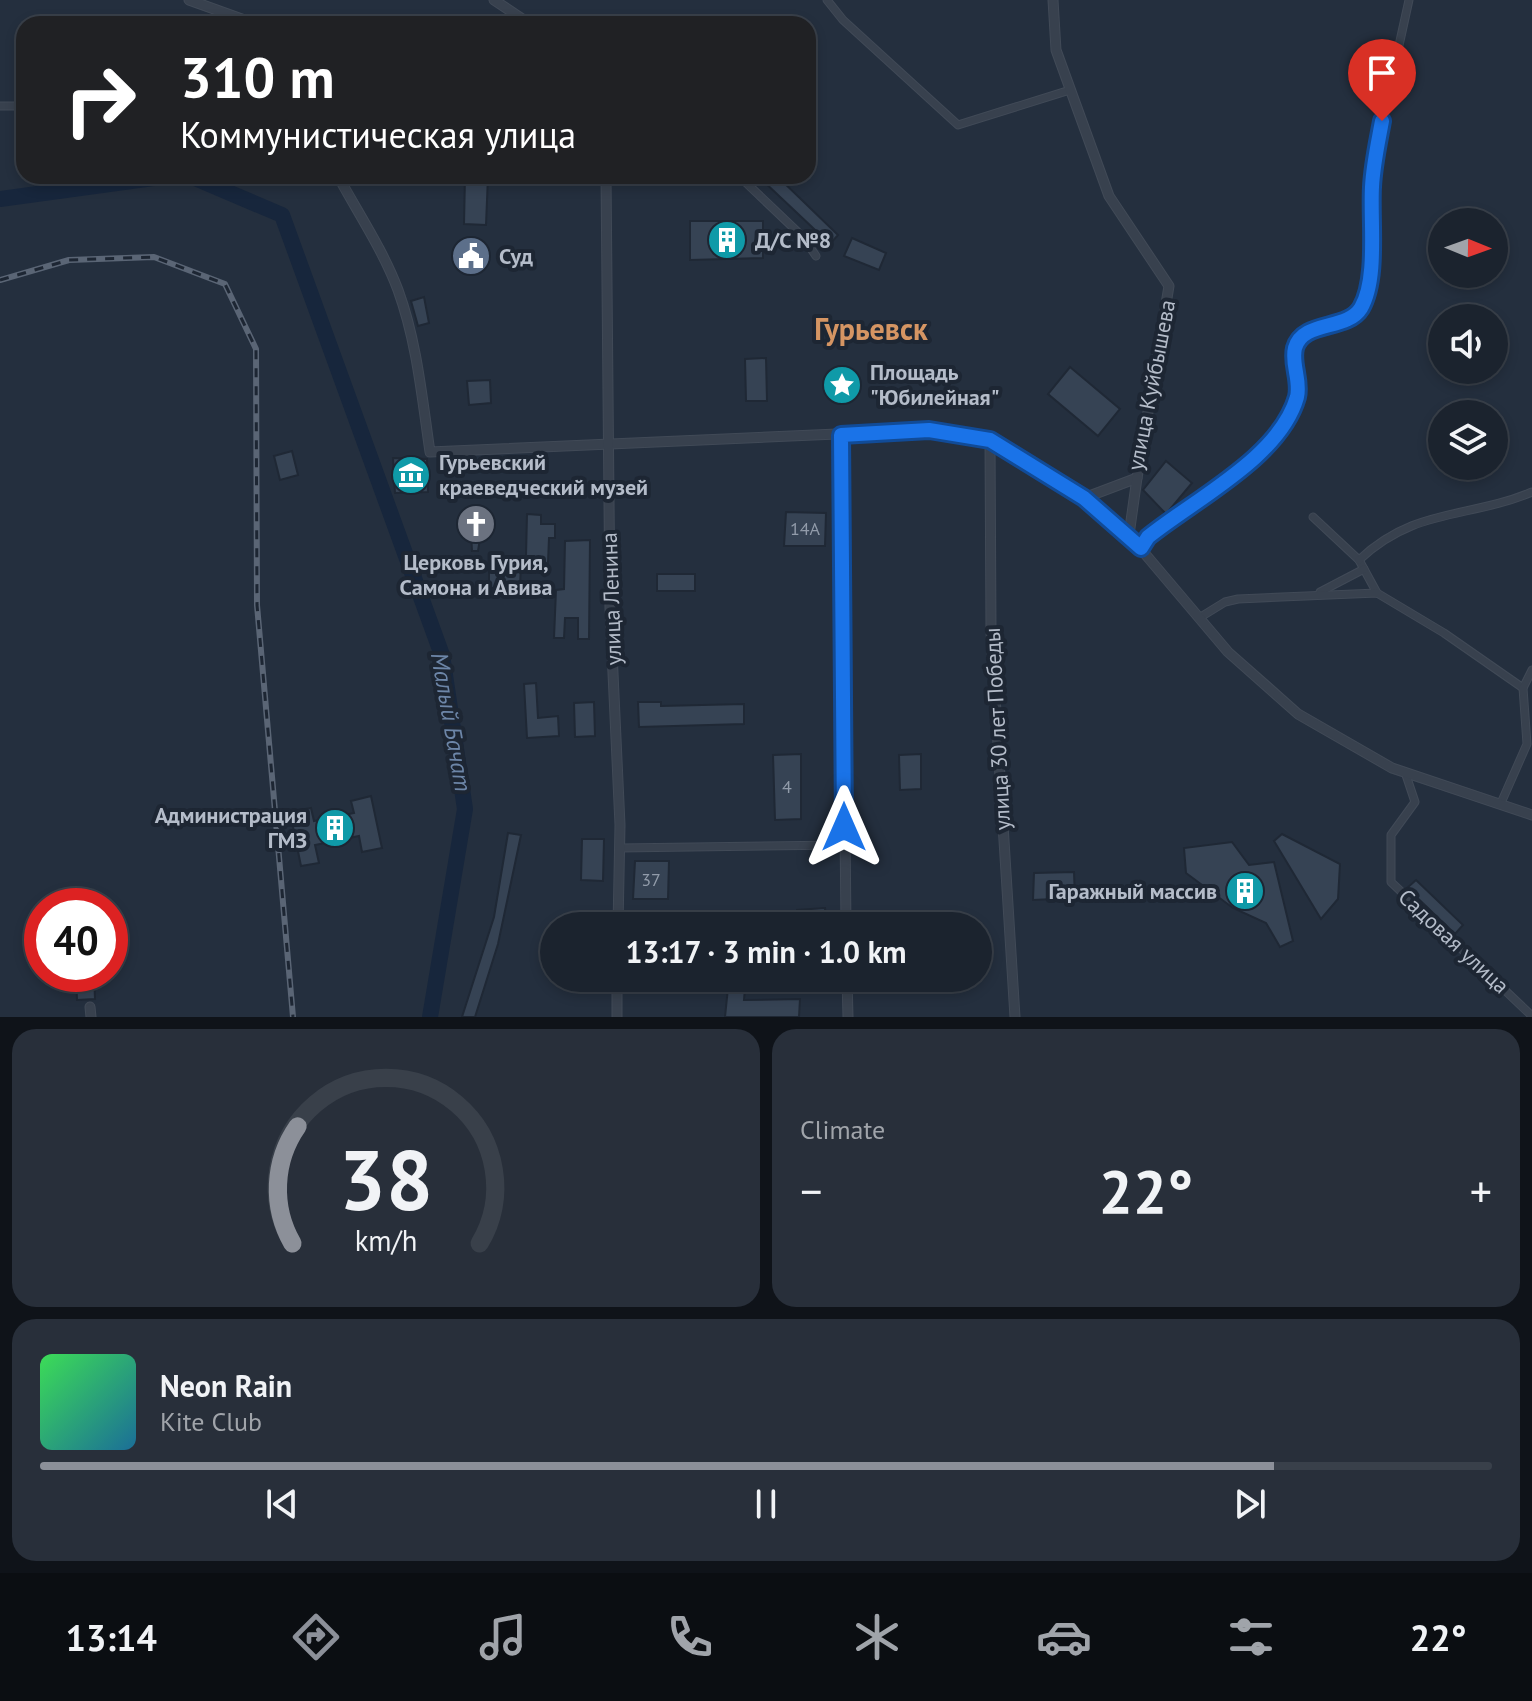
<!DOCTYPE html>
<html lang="en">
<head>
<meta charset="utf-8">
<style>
  :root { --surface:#1b232e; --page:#282f3a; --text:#f1f3f6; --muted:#a0a4aa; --line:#39404a; --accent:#8c9099 }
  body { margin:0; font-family:"PT Sans",sans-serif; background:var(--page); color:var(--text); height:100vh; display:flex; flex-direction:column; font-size:30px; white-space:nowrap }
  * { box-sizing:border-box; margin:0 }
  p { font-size:26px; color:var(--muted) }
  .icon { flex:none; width:44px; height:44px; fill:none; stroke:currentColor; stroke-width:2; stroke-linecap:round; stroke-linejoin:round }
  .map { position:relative; height:1017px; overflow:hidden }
  .sheet { display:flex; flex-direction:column; gap:12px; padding:12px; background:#0f1319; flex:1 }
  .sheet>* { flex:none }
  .banner { position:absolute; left:16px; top:16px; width:800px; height:168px; border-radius:24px; box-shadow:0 4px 12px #0003,0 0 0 2px var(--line); background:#202124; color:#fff; overflow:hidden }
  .needle { width:52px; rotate:91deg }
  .fabs { position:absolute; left:1428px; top:208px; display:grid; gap:16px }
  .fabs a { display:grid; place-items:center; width:80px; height:80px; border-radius:50%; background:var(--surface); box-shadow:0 4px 12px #0003,0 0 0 2px var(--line); font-size:40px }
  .speed { position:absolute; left:24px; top:888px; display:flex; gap:16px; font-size:40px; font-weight:700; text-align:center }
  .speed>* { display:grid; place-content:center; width:104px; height:104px; border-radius:50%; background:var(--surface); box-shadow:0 4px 12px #0003,0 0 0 2px var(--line); line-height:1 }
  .speed .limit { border:12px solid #d22; background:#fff; color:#111 }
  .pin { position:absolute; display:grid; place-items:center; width:68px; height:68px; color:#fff; margin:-82px -34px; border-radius:50% 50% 50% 0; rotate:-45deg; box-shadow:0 0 8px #0007 }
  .pin .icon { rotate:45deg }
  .me { position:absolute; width:88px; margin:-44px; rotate:0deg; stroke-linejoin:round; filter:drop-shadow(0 0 6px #0008) }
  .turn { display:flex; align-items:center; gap:28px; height:168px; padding:0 32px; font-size:36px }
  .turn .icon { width:104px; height:104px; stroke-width:2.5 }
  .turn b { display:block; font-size:56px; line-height:68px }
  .big { font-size:60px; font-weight:700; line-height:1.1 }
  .sheet .card { flex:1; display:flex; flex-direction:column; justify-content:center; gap:12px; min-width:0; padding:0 28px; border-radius:24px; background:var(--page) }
  .sheet .dial { align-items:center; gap:0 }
  .dial svg { height:208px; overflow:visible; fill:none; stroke:var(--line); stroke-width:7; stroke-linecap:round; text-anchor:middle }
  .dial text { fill:var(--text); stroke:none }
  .song { display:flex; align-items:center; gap:24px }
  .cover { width:96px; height:96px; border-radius:12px; background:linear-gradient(135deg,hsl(130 70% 55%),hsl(200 70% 35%)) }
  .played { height:8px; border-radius:4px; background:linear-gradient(90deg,var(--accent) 85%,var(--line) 85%) }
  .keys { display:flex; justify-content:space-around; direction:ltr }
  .heat { display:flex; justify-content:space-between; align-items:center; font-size:44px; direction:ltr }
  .sheet .tiles { flex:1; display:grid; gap:12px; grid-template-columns:1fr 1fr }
  .card:last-child { grid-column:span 2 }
  .trip { position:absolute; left:540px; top:912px; width:452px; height:80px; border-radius:40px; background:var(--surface); box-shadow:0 4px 12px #0003,0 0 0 2px var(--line); font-weight:700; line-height:80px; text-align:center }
  .dock { display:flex; height:128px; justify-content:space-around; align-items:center; background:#0b0e12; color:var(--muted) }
  .dock .icon { width:56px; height:56px }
  .dock .current { color:var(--accent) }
  .dock b { font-size:36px; color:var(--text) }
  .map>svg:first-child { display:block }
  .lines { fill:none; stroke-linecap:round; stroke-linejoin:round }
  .river { stroke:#17263c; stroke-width:16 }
  .building { fill:#364354; stroke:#1f2835; stroke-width:2 }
  .minor-casing { stroke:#414a57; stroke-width:9 }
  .tertiary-casing { stroke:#414a57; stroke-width:11 }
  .minor { stroke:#38414e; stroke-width:7 }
  .tertiary { stroke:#38414e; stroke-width:9 }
  .rail-casing { stroke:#5a6575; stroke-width:6 }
  .rail { stroke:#1d2633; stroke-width:3; stroke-dasharray:9; stroke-linecap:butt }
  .route-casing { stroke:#114b97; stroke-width:20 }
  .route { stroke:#1a73e8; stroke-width:14 }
  .labels { text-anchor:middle; stroke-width:8; stroke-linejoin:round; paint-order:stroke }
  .number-label { font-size:18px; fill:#929caa }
  .poi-label { font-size:22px; font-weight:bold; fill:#b4bcc9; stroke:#1d2633; text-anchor:start }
  .street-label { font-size:22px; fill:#b4bcc9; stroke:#1d2633 }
  .water-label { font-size:24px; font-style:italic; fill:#6d86a8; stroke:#1d2633 }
  .district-label { font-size:30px; font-weight:bold; fill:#d59563; stroke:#1d2633 }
</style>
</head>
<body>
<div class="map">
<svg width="1532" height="1017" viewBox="0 0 1532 1017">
  <rect width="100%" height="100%" fill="#242f3e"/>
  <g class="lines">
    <!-- river -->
    <g class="river">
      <polyline points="190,176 282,215 442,655 465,809 430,1017"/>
      <polyline points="0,199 168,176"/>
    </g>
  </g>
  <!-- building -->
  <g class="building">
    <polygon points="465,176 488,176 486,225 464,224"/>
    <polygon points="758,176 777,176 838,235 830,244"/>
    <polygon points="690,221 763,221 763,258 690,260"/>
    <polygon points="852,238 886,253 879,270 844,256"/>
    <polygon points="464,243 480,243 478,270 463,270"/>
    <polygon points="424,297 429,323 418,326 411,301"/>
    <polygon points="766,358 767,401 746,401 745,359"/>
    <polygon points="1070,367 1120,409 1098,436 1048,394"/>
    <polygon points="490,380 491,403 469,405 467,381"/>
    <polygon points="292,451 298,475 280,480 274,456"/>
    <polygon points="393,458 427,459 428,492 395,493"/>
    <polygon points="1166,461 1192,483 1166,514 1143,490"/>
    <polygon points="786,512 826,513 825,546 784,546"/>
    <polygon points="470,514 484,514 478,551 472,551"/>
    <polygon points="527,514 541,515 541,524 555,524 555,538 549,538 548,563 534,562 534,556 526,556"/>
    <polygon points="590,540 589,639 578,639 578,618 565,618 564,638 554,638 556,590 564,589 565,541"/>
    <polygon points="489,561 521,562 520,588 489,588"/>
    <rect x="657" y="574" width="38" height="17"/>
    <polygon points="536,683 538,718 558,716 559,736 527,738 524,684"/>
    <polygon points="594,702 595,736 575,737 574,703"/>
    <polygon points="638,702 661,702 661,706 744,704 744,724 639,727"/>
    <polygon points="801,754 801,819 775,820 773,755"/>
    <polygon points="921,754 921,789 900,790 899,755"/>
    <polygon points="371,796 382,848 362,852 359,836 315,845 319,863 301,866 290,812 311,808 314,821 354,813 351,801"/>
    <polygon points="508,833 521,835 498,944 475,1017 462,1017 494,917"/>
    <polygon points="1282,834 1340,864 1338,899 1321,919 1274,841"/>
    <polygon points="582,839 604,839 603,881 581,880"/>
    <polygon points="1232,842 1249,865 1274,862 1293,941 1280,947 1266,923 1233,908 1186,873 1184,848"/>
    <polygon points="635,861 669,861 668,899 633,899"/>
    <polygon points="1074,872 1075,898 1033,900 1034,873"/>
    <polygon points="1416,880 1463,925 1455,934 1407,888"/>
    <polygon points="825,908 826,926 797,926 797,910"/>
    <polygon points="76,974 94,974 95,999 77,1000"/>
    <rect x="679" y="978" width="37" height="9"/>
    <polygon points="729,978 746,978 744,1000 800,999 799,1017 725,1017"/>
  </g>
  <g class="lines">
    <!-- minor casing -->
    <g class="minor-casing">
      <g id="minor">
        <polyline points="827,0 843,20 958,125 1070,90"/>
        <polyline points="0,106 24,106"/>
        <polyline points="739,176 803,237 816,256"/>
        <polyline points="1313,517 1359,560 1377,593"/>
        <polyline points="1141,548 1148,537 1226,481 1278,434 1298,393 1295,348 1299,340 1307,334 1351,318 1362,306 1372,241 1374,159 1409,0"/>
        <path d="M1359 560C1415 507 1468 519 1532 492"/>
        <polyline points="1320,592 1364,569"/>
        <polyline points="1199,618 1225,602 1238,599 1377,593 1444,633 1523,688"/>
        <polyline points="1405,772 1415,802 1391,835 1391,882 1532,1016"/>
        <polyline points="1501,803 1527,744 1523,688 1532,670"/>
        <polyline points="620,848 844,845"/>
      </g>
    </g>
    <!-- tertiary casing -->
    <g class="tertiary-casing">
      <g id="tertiary">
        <polyline points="189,0 256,24"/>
        <polyline points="494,0 530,24"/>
        <polyline points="1053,0 1056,50 1109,196 1169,286 1137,478 1084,498"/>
        <path d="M338 176C358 213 383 250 398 290 417 342 422 398 430 452L929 430 990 440 1084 498 1129 535 1228 652 1298 714 1392 768 1532 815"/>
        <polyline points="606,176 610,608 620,825 618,926"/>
        <polyline points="841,435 846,926"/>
        <polyline points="990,440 991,632 1015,1017"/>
        <polyline points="1129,535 1137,478"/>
        <polyline points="847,978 848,1017"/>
        <polyline points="90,1007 91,1017"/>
        <polyline points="617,1017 617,978"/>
      </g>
    </g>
    <!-- minor -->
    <use href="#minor" class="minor"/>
    <!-- tertiary -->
    <use href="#tertiary" class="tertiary"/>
    <!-- rail casing -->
    <g class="rail-casing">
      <polyline id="rail" points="0,280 69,260 154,257 225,284 256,349 257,605 293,1017"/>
    </g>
    <!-- rail -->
    <use href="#rail" class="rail"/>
  </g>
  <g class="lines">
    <!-- route casing -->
    <g class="route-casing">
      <path id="route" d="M844 827 841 435 929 430 990 440 1084 498 1141 548 1148 537C1195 499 1280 457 1297 397 1301 380 1291 364 1295 348 1303 320 1347 331 1361 308 1378 279 1370 221 1372 187 1373 165 1378 143 1382 121"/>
    </g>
    <!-- route -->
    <use href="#route" class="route"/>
  </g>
  <!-- icons -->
  <defs>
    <g id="building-disc" transform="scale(2)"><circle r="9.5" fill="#0f9aa8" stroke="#1d2633"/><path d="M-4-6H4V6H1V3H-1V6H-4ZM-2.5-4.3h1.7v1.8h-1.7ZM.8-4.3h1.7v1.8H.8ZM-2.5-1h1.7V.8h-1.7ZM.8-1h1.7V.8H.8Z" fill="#fff"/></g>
    <g id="civic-disc" transform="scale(2)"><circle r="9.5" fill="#5c6f8a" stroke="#1d2633"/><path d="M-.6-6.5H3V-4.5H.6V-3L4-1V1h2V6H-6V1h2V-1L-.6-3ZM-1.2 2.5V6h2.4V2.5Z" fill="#fff"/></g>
    <g id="sight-disc" transform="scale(2)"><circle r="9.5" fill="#0f9aa8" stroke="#1d2633"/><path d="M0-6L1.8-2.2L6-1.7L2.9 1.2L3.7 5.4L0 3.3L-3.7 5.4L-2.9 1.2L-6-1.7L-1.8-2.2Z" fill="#fff"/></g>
    <g id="museum-disc" transform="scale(2)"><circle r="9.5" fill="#0f9aa8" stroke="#1d2633"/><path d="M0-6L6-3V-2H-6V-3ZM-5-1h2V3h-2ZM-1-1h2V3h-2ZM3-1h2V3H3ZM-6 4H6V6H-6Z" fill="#fff"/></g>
    <g id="church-disc" transform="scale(2)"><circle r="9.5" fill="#6b7280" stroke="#1d2633"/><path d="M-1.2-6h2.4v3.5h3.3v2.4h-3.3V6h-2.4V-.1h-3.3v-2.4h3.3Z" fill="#fff"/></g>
  </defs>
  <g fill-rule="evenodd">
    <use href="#building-disc" x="727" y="240"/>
    <use href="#civic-disc" x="471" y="256"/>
    <use href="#sight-disc" x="842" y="385"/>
    <use href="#museum-disc" x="411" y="475"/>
    <use href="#church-disc" x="476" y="524"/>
    <use href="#building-disc" x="335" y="828"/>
    <use href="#building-disc" x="1245" y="891"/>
  </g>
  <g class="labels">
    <!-- number labels -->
    <g class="number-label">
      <text x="805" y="535">14А</text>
      <text x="787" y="793">4</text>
      <text x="651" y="886">37</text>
    </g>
    <!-- poi labels -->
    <g class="poi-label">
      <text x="755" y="248">Д/С №8</text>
      <text x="499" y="264">Суд</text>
      <text x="870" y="380">Площадь<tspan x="870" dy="25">"Юбилейная"</tspan></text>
      <text x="439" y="470">Гурьевский<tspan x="439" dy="25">краеведческий музей</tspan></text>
      <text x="476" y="570" text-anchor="middle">Церковь Гурия,<tspan x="476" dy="25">Самона и Авива</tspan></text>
      <text x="307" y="823" text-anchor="end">Администрация<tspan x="307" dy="25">ГМЗ</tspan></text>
      <text x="1217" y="899" text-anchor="end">Гаражный массив</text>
    </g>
    <!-- street labels -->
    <g class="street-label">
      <text transform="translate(1151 385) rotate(-79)" y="8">улица Куйбышева</text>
      <text transform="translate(611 599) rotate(-92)" y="8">улица Ленина</text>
      <text transform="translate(997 729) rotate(-93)" y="8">улица 30 лет Победы</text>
      <text transform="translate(1454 941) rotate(43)" y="8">Садовая улица</text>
    </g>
    <!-- water labels -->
    <g class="water-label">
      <text transform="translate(451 722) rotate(80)" y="8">Малый Бачат</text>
    </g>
    <!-- district labels -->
    <g class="district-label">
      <text x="871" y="340">Гурьевск</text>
    </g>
  </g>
</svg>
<div class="fabs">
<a><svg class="needle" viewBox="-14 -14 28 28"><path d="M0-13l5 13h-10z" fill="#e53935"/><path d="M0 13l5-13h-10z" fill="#a0a4aa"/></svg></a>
<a><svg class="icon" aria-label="sound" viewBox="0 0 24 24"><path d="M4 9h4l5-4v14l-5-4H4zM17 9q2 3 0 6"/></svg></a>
<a><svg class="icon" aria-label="layers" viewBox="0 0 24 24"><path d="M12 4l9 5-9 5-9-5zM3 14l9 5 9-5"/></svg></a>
</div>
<div class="speed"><div class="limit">40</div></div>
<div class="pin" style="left:1382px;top:121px;background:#d93025"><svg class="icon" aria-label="arrive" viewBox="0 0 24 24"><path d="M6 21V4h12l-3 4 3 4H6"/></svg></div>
<svg class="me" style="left:844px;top:827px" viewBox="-20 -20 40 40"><path d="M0-17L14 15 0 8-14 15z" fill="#1a73e8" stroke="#fff" stroke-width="4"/></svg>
<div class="trip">13:17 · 3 min · 1.0 km</div>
<div class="banner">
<div class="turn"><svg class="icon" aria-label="right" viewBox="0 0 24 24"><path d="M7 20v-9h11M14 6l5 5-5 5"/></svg><div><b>310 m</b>Коммунистическая улица</div></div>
</div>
</div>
<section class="sheet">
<div class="tiles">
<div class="card dial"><svg viewBox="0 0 100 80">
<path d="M14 69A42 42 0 1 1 86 69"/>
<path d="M14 69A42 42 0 0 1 16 24" stroke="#8c9099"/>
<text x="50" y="56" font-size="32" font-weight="700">38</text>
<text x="50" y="72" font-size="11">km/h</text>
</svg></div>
<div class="card"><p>Climate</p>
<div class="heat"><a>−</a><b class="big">22°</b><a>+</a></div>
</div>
<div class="card">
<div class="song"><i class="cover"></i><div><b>Neon Rain</b><p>Kite Club</p></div></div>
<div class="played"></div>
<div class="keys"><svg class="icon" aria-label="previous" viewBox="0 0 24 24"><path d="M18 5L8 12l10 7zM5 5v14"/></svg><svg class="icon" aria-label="pause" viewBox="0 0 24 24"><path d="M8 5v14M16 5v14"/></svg><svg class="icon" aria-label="next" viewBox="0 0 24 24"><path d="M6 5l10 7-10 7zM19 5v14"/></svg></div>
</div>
</div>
</section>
<nav class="dock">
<b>13:14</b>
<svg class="icon current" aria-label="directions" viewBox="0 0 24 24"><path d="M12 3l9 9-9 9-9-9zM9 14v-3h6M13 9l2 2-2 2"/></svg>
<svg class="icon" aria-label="music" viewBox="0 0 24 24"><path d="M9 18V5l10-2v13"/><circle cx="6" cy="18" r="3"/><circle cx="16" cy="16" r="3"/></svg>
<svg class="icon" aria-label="phone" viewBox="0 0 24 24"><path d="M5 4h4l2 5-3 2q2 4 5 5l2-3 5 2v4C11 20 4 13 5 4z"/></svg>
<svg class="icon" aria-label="climate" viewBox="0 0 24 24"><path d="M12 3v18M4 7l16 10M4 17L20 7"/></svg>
<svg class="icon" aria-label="car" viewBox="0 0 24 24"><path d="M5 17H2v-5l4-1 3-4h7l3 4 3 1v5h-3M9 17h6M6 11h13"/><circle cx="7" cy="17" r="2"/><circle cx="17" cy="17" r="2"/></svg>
<svg class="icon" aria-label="filters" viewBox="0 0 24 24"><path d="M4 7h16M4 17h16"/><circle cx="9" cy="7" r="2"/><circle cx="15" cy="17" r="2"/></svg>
<b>22°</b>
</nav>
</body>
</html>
